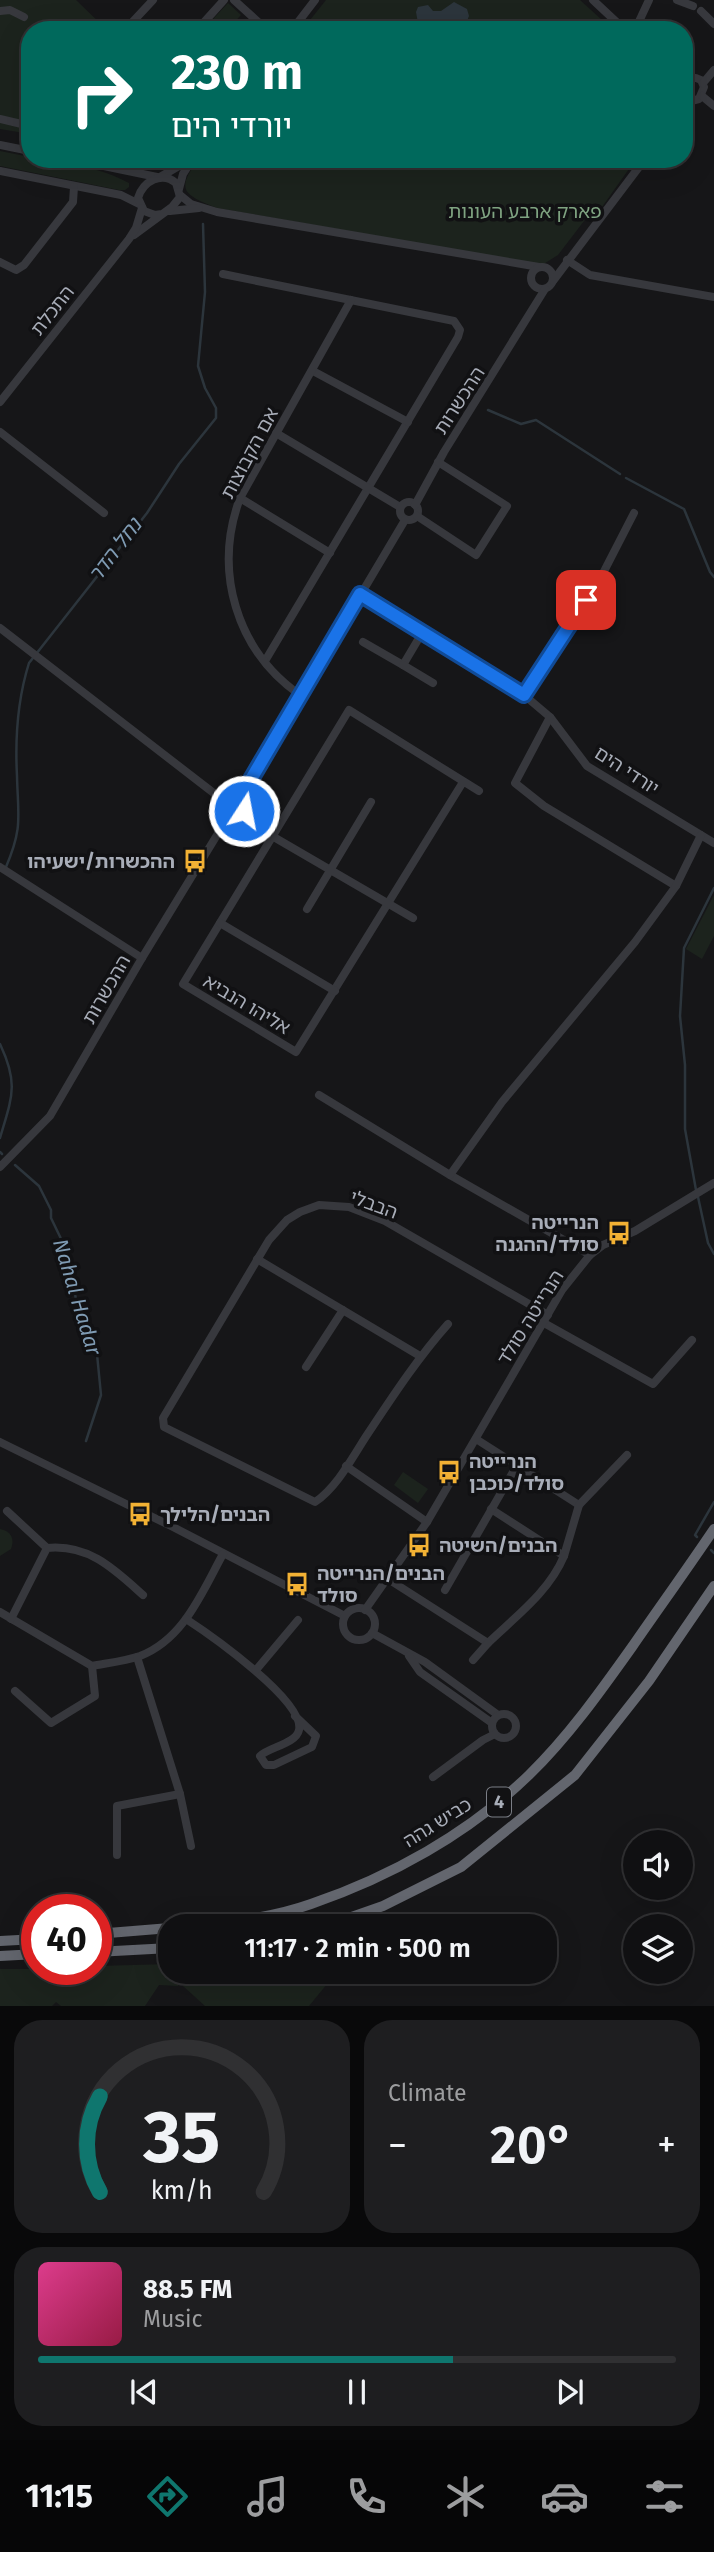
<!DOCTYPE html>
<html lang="en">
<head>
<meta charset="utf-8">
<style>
  :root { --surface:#101012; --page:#1e1e20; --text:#f1f3f6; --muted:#9c9d9f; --line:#303032; --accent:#0f766e }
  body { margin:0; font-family:"Fira Sans","Noto Sans Hebrew",sans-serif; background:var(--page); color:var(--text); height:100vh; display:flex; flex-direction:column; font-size:26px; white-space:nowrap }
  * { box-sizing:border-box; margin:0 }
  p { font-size:23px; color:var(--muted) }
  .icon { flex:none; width:38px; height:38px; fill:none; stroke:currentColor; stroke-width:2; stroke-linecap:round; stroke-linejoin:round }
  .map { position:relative; height:2006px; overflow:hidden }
  .drawer { display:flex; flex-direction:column; gap:14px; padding:14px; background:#09090a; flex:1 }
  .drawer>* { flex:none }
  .top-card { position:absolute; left:21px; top:21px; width:672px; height:147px; border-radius:28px; box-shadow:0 7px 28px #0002,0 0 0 2px var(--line); background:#00695c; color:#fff; overflow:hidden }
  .buttons { position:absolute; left:623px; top:1830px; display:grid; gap:14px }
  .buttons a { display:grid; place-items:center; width:70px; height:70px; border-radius:50%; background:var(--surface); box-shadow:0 7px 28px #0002,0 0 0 2px var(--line); font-size:35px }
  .speed { position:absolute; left:21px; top:1894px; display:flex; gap:14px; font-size:35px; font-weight:700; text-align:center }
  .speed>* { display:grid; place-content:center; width:91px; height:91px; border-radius:50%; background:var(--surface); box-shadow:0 7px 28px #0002,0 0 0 2px var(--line); line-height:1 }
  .speed .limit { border:10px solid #d22; background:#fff; color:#111 }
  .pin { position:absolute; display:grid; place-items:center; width:60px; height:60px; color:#fff; margin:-30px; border-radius:14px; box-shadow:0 4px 10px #0006 }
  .me { position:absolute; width:77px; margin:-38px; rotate:11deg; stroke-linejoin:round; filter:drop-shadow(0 0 5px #0008) }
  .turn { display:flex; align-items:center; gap:24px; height:147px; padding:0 35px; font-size:32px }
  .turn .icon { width:91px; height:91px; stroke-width:2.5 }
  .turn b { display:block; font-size:49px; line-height:60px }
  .big { font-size:52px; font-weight:600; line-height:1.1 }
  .drawer .tile { flex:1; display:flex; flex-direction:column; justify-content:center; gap:10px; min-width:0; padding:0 24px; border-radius:28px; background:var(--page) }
  .drawer .dial { align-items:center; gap:0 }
  .dial svg { height:182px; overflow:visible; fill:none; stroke:var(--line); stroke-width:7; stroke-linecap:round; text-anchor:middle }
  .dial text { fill:var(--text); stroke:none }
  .song { display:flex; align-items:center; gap:21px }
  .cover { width:84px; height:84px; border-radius:10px; background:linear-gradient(135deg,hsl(330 70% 55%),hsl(340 70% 35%)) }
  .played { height:7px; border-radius:4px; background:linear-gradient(90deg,var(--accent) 65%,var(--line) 65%) }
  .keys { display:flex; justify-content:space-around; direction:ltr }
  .heat { display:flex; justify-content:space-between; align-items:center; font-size:38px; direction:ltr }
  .drawer .tiles { flex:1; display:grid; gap:14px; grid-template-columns:1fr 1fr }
  .tile:last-child { grid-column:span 2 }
  .trip { position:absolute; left:158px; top:1914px; width:399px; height:70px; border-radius:28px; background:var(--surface); box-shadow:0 7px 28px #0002,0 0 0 2px var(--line); font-weight:600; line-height:70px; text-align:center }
  .tabs { display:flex; height:112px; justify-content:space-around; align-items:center; background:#060607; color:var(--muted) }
  .tabs .icon { width:49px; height:49px }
  .tabs .selected { color:var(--accent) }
  .tabs b { font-size:32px; color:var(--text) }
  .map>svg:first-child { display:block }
  .green { fill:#1c231d }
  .water { fill:#2c353c }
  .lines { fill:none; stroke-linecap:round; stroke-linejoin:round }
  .stream { stroke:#2c353c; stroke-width:2.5 }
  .minor { stroke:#37383d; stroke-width:8 }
  .highway { stroke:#63666e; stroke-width:10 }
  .route-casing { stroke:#114b97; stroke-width:18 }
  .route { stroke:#1a73e8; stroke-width:12 }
  .labels { text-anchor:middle; stroke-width:7; stroke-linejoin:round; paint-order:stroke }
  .shield { fill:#111113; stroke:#7b7e86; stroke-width:2 }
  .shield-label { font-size:18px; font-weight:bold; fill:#a8adb8 }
  .park-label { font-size:19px; fill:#7fa381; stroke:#111113 }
  .street-label { font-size:19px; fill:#a8adb8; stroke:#111113 }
  .poi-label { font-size:19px; font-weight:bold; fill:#a8adb8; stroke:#111113; text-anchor:start }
  .water-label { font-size:21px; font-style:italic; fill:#7f9bb3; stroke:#111113 }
</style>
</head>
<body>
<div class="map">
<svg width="714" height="2006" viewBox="0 0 714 2006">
  <rect width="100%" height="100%" fill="#161618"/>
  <!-- green -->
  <g class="green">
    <polygon points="0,0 76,0 107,30 30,30 30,134 0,129"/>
    <polygon points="326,0 580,0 613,30 302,30"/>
    <polygon points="228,3 241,15 227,30 203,30"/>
    <path d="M0 151 30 157V159C59 159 104 169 129 183V187L125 190H119L0 166Z"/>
    <path d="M199 159H636L602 207 594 208 558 255 542 265 217 208C185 195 174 191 199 159Z"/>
    <polygon points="714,895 714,936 702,959 686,949"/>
    <polygon points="403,1472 428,1489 418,1503 394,1485"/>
    <path d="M0 1529C11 1531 15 1539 11 1549L0 1556Z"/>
    <polygon points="170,1964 170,1972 188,1973 178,1986 159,1985 145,2006 61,2006 56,2002 52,2006 0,2006 0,1969 96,1969 96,1966"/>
    <polygon points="192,1972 337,1972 309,2006 205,2006 183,1986"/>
  </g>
  <!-- water -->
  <polygon class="water" points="454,2 467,9 469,16 464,28 452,28 441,20 424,25 418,23 416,12 418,7 428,5 433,11 441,11"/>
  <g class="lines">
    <!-- stream -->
    <g class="stream">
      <polyline points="488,410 521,424 536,420 620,474"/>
      <polyline points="626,478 684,509 710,572 714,577"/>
      <path d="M6 867C23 827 18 817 17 776 15 739 18 698 29 663L147 513 179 464 216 418V408L205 388 198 366 205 292 203 224"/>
      <path d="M0 1044C19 1084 12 1097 0 1138"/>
      <polyline points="0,1152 2,1154"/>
      <polyline points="15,1165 39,1186 51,1210 51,1218 64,1245 80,1317 97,1354 101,1395 86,1441"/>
      <polyline points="696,1190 685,1129 685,1065 680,1016 684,948 714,888"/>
      <polyline points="698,1197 708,1243 714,1254"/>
      <polyline points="697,1537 695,1535 714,1502"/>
      <polyline points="711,1550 714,1553"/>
    </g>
    <!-- minor -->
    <g class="minor">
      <polyline points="234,0 267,30"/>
      <polyline points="593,0 625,30"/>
      <polyline points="677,0 693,6"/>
      <polyline points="0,11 10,10 24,17"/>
      <polyline points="701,11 714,24"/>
      <polyline points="125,30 153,0"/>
      <polyline points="197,30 224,0"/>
      <polyline points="292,30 315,0"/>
      <polyline points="635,30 649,0"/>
      <path d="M684 81C689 76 695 77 701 80L704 87 699 99 691 101 684 97"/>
      <polyline points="703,83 714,70"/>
      <polyline points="702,96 714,106"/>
      <polyline points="0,119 30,126"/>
      <polyline points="24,124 30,111"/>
      <polyline points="0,145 30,151"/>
      <polyline points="70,159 157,177"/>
      <polyline points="0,171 121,195 139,204"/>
      <polyline points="160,177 191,159"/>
      <polyline points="179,189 183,174 190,163"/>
      <polyline points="180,195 191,204 217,212 539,267"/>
      <polyline points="170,211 199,208"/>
      <path d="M134 235 172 207 180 197 176 183C162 171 143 181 138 198L144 211 155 215 162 214"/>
      <polyline points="567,260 590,275 714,297"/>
      <polyline points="0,262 16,270 24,265 73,202 74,187"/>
      <circle cx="542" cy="278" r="11"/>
      <polyline points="223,274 454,321 460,330 458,337 265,661"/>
      <polyline points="553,281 645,159"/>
      <polyline points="313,371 408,422"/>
      <polyline points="0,402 129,239 136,228 142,208"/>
      <polyline points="0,432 104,513"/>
      <polyline points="276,433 400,507"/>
      <polyline points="240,498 330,553"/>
      <circle cx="409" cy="511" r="9"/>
      <polyline points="415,505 444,452 545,289"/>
      <polyline points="417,516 476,555 507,506 438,462"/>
      <polyline points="361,594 524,695 550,717 587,766 714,843"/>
      <polyline points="0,628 224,801"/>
      <polyline points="363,642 403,665 422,633"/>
      <polyline points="403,665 433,683"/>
      <path d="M300 695C236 650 213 571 240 498L351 300"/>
      <polyline points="524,695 599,581 634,513"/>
      <polyline points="550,717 515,783 544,806 676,886"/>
      <polyline points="463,782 296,1052 183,984 349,710 479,791"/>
      <circle cx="233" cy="807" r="11"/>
      <polyline points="240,798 405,520"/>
      <polyline points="242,814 272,836 413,918"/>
      <polyline points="0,867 142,958"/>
      <polyline points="307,909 371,802"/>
      <polyline points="220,923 335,991"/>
      <polyline points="319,1095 450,1175 590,1255"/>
      <polyline points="0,1167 50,1116 142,958 228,817"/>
      <polyline points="450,1175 502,1102 635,942 676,886 701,835"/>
      <polyline points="257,1259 420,1356"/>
      <polyline points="544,1323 653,1384 692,1340"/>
      <path d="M448 1324C416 1360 391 1399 365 1438 351 1460 336 1488 315 1502L164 1427 163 1418 269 1240 287 1220 300 1212 319 1205 349 1207 385 1221 548 1315"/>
      <polyline points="306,1367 343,1310"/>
      <polyline points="476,1439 579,1505"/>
      <polyline points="0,1442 171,1526 345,1616"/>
      <polyline points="346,1466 427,1522"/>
      <polyline points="491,1509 564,1556 579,1505 627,1455"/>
      <polyline points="7,1511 47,1548"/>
      <path d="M388 1579 488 1643C515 1617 549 1592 564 1556"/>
      <polyline points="445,1590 517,1465"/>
      <circle cx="359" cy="1624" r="16"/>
      <polyline points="365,1610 427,1522 562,1290 590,1255 603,1245 635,1231 714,1183"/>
      <path d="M0 1612 92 1666C108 1663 125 1661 140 1656 184 1639 202 1592 223 1554"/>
      <path d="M11 1619 47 1548C89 1544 114 1569 143 1595"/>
      <path d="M186 1619C209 1634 305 1701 299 1730 296 1744 269 1747 260 1756L266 1765H274L312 1747 316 1736 295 1716"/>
      <polyline points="372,1633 425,1662 498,1715"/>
      <polyline points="409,1656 420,1672 492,1723"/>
      <polyline points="137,1657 180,1794 191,1846"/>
      <polyline points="473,1660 488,1643"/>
      <polyline points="256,1670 298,1620"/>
      <polyline points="15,1691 51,1723 95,1696 92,1666"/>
      <circle cx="504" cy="1726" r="12"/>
      <polyline points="433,1777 483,1740 495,1734"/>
      <polyline points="117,1855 117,1806 180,1794"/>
    </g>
    <!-- highway -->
    <g class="highway">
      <path d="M180 1927C223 1923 269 1919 311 1904 390 1877 468 1834 529 1775 568 1737 600 1692 632 1647 659 1608 687 1569 714 1529"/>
      <polyline points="323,1927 383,1906 461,1867 575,1775 649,1681 714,1586"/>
      <polyline points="96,1934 170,1928"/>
      <polyline points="0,1941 37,1939"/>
      <polyline points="96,1952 170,1948"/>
      <polyline points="0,1956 37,1954"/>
    </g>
  </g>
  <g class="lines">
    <!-- route casing -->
    <g class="route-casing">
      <polyline id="route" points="244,811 244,804 240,798 360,594 524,695 586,600"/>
    </g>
    <!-- route -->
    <use href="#route" class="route"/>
  </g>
  <!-- icons -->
  <defs>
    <g id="bus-bare" transform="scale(1.89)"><path d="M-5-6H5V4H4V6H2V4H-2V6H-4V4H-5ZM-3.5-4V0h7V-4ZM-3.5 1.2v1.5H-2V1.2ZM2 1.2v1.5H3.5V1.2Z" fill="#f2b134" stroke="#111113" stroke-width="2.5" paint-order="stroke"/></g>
  </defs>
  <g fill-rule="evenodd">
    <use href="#bus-bare" x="195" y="861"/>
    <use href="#bus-bare" x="619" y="1233"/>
    <use href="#bus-bare" x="449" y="1472"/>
    <use href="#bus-bare" x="140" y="1514"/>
    <use href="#bus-bare" x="419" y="1545"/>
    <use href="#bus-bare" x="297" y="1584"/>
  </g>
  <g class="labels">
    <!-- shield labels -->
    <rect class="shield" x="487" y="1787.5" width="24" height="29" rx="5"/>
    <g class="shield-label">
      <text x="499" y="1808">4</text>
    </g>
    <!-- park labels -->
    <g class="park-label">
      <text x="525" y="218">פארק ארבע העונות</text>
    </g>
    <!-- street labels -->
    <g class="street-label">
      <text transform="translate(52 310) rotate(-52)" y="7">התכלת</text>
      <text transform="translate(459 400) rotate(-57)" y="7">ההכשרות</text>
      <text transform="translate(249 453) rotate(-62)" y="7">אם הקבוצות</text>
      <text transform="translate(627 770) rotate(33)" y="7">יורדי הים</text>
      <text transform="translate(106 989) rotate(-60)" y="7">ההכשרות</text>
      <text transform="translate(247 1004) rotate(31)" y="7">אליהו הנביא</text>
      <text transform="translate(374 1204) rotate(20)" y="7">הבבלי</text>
      <text transform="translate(530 1317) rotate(-58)" y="7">הנרייטה סולד</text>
      <text transform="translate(437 1822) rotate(-32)" y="7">כביש גהה</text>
    </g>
    <!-- poi labels -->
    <g class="poi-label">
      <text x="175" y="868" text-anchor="end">ההכשרות/ישעיהו</text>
      <text x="599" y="1229" text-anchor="end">הנרייטה<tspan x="599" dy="22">סולד/ההגנה</tspan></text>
      <text x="469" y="1468">הנרייטה<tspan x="469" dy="22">סולד/כוכבן</tspan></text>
      <text x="160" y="1521">הבנים/הלילך</text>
      <text x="439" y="1552">הבנים/השיטה</text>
      <text x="317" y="1580">הבנים/הנרייטה<tspan x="317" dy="22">סולד</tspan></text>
    </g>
    <!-- water labels -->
    <g class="water-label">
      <text transform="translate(115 550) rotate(-53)" y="7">נחל הדר</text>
      <text transform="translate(77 1297) rotate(73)" y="7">Nahal Hadar</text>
    </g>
  </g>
</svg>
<div class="buttons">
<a><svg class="icon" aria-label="sound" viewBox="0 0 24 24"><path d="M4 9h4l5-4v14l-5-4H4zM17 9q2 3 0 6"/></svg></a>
<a><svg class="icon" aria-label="layers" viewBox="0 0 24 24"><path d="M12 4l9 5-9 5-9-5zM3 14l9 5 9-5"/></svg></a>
</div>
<div class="speed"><div class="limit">40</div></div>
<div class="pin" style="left:586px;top:600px;background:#d93025"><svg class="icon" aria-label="arrive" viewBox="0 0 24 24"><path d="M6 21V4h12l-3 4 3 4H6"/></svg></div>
<svg class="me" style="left:244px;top:811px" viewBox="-20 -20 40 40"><circle r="17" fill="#1a73e8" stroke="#fff" stroke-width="3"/><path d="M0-11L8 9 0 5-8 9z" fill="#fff"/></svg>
<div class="trip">11:17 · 2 min · 500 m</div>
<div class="top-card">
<div class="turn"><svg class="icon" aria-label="right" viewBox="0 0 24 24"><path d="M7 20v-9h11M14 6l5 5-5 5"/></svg><div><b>230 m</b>יורדי הים</div></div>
</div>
</div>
<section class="drawer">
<div class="tiles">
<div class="tile dial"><svg viewBox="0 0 100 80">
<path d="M14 69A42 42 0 1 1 86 69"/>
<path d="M14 69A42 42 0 0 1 14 27" stroke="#0f766e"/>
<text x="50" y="56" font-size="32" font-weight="700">35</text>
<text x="50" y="72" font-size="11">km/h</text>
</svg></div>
<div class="tile"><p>Climate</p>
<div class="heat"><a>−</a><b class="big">20°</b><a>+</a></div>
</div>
<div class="tile">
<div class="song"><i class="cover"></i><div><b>88.5 FM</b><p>Music</p></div></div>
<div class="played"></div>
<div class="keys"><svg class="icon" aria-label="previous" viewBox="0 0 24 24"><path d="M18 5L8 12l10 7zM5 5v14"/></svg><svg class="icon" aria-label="pause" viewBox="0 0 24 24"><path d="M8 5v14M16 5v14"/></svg><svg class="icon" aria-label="next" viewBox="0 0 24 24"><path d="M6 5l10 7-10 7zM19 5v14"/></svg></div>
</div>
</div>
</section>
<nav class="tabs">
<b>11:15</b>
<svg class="icon selected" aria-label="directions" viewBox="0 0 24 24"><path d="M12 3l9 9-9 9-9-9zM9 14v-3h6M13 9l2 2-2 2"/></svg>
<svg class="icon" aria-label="music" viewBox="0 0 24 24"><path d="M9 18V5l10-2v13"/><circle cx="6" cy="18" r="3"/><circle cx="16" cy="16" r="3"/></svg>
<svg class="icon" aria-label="phone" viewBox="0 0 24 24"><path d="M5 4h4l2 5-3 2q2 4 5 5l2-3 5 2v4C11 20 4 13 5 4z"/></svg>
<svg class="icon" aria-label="climate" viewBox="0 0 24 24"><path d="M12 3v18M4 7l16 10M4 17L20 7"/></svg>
<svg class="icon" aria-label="car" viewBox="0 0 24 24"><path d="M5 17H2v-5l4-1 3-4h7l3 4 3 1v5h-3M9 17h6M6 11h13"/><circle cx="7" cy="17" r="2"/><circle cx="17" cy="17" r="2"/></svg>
<svg class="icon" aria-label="filters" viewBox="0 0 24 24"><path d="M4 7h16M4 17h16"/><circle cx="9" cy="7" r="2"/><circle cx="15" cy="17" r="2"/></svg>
</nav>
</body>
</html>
